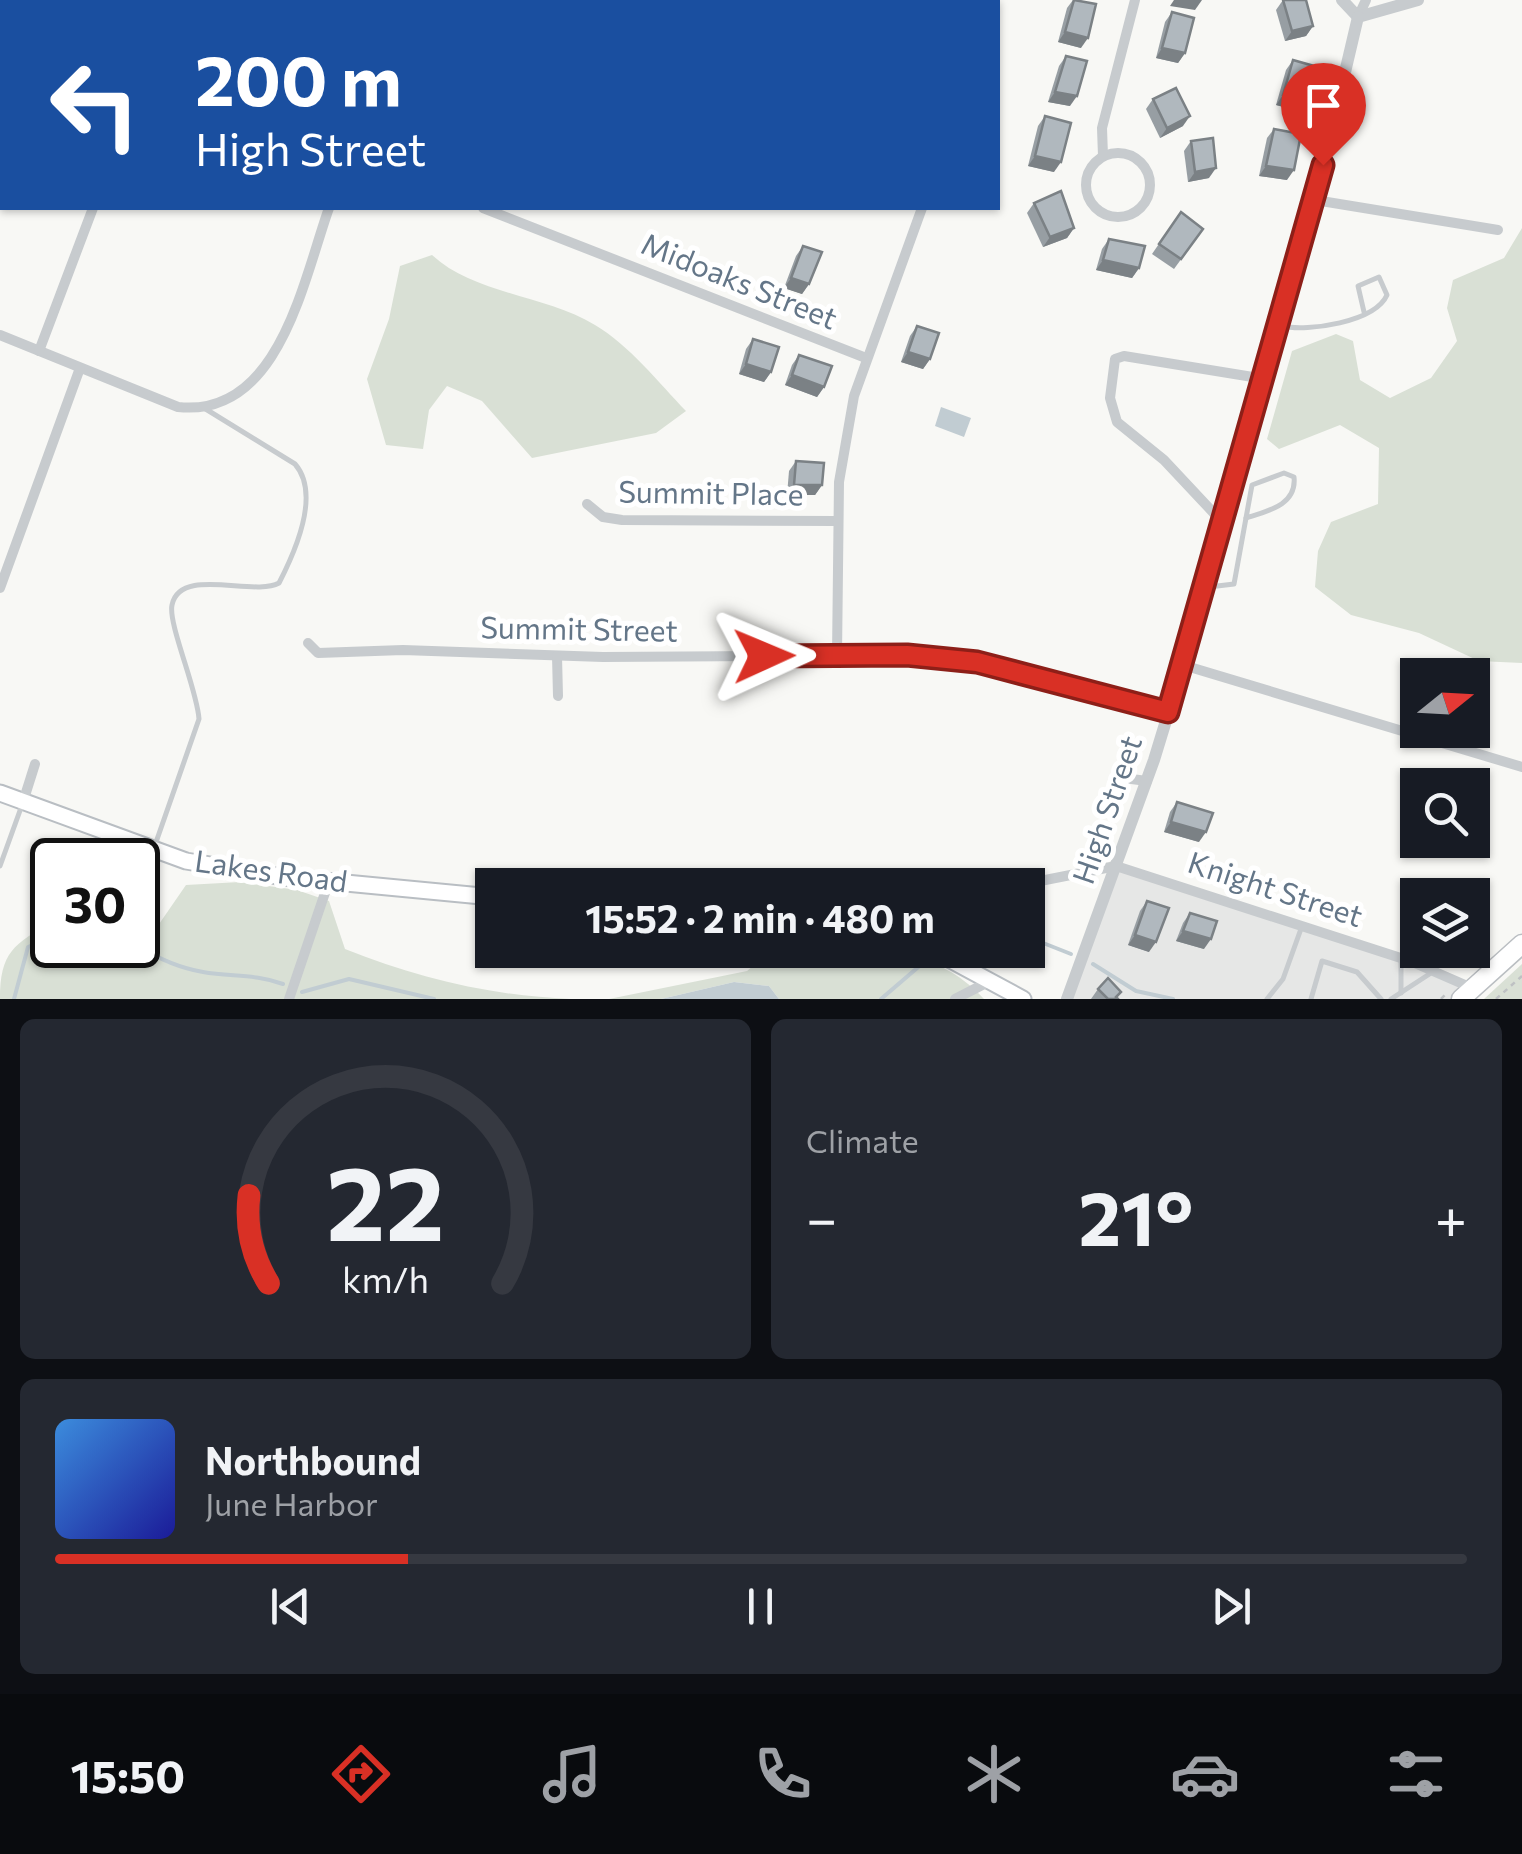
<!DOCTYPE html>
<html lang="en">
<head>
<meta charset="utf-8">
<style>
  :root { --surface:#171b24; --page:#242831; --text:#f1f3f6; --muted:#9ea1a6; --line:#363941; --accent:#d93025 }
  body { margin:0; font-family:Commissioner,sans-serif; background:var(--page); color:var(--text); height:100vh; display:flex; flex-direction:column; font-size:38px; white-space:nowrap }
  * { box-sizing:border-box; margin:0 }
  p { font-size:32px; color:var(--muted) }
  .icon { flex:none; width:55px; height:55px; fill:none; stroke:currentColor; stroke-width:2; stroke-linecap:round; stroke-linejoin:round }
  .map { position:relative; height:999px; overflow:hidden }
  .side { display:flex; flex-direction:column; gap:20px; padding:20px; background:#0d0f14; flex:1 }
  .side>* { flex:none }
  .banner { position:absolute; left:0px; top:0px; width:1000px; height:210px; box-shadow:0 2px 8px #0004; background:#1a4fa0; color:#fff; overflow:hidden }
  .needle { width:65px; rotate:72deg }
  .controls { position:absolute; left:1400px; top:658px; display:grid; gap:20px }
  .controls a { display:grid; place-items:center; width:90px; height:90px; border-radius:0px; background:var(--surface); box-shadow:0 2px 8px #0004; font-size:50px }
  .speed { position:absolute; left:30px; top:838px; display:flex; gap:20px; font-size:50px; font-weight:700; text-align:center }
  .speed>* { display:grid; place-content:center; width:130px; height:130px; border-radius:50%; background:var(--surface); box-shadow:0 2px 8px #0004; line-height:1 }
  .speed .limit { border:5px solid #111; border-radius:15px; background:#fff; color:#111 }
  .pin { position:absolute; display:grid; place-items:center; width:85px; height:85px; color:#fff; margin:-102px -42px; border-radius:50% 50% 50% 0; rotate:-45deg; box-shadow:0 0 10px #0007 }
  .pin .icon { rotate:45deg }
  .me { position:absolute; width:110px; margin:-55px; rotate:89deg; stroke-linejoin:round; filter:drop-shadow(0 0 8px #0008) }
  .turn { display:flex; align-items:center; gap:35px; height:210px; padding:0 30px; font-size:45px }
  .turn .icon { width:130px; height:130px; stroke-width:2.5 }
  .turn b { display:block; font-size:70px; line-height:85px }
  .big { font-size:75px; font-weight:700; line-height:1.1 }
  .side .tile { flex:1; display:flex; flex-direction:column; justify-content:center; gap:15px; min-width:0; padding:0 35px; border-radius:15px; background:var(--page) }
  .side .dial { align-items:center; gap:0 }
  .dial svg { height:260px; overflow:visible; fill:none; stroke:var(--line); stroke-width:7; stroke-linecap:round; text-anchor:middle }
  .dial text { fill:var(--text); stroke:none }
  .song { display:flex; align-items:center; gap:30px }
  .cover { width:120px; height:120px; border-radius:15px; background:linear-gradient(135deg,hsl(210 70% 55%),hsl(240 70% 35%)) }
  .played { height:10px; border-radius:5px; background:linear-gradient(90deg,var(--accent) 25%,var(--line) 25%) }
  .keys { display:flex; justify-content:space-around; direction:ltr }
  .heat { display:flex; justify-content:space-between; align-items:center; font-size:55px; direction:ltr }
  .side .tiles { flex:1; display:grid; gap:20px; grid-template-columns:1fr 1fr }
  .tile:last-child { grid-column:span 2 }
  .trip { position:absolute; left:475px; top:868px; width:570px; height:100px; border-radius:0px; background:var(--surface); box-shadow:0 2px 8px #0004; font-weight:700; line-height:100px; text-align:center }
  .tab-bar { display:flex; height:160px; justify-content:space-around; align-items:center; background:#090b0e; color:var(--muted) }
  .tab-bar .icon { width:70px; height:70px }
  .tab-bar .on { color:var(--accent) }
  .tab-bar b { font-size:45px; color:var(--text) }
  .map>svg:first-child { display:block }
  .built { fill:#e6e7e6 }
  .green { fill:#d9e0d5 }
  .water { fill:#c1ccd2 }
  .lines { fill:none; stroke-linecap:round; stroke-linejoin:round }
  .stream { stroke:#c1ccd2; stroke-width:4 }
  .secondary-casing { stroke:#b9bec3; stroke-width:19 }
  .primary-casing { stroke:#babec2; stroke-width:21 }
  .path { stroke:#bec1c3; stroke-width:2.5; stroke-dasharray:5 5; stroke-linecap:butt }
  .service { stroke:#c7cbce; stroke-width:5 }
  .minor { stroke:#c7cbce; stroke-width:10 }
  .tertiary { stroke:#c7cbce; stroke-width:12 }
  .secondary { stroke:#fff; stroke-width:15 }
  .primary { stroke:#fff; stroke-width:18 }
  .wall { fill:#979ea3 }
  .shaded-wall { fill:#7b8185 }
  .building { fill:#b0b8be; stroke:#7b8185; stroke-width:2.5 }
  .route-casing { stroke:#8d1f18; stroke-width:25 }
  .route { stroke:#d93025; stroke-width:18 }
  .labels { text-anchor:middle; stroke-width:10; stroke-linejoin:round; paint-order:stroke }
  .street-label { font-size:30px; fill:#647688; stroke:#fff }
</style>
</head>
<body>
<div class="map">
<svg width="1522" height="999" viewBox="0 0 1522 999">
  <rect width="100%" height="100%" fill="#f8f8f5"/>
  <!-- built -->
  <polygon class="built" points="1116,866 1303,925 1472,988 1461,999 1067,999"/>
  <!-- green -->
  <g class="green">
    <polygon points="1522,228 1522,663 1479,661 1419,633 1351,615 1315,587 1318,551 1331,522 1378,504 1379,448 1340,425 1279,449 1267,439 1292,351 1336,334 1353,341 1360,380 1390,398 1431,378 1457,341 1447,308 1453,280 1504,258"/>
    <path d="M432 255C474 294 545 295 595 325 629 345 659 383 686 411L656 433 532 458 482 401 447 386 429 410 423 449 386 445 367 379 389 319 400 266Z"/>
    <path d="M240 882 297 890 329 901 345 949C418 978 492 996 571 999H0C0 952 14 944 52 922V945H138V922L157 927 186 885Z"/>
    <path d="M772 950C849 950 927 937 984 999H779L769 986 734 982 661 999H609L747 971Z"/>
    <polygon points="1522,964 1522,999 1484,999"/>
  </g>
  <!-- water -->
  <g class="water">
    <polygon points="941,407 971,418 964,437 935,426"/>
    <polygon points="734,982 769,986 779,999 661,999"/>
  </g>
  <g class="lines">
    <!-- stream -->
    <g class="stream">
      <polyline points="1028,937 1071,954"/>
      <path d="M136 945C157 958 179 968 203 972 231 977 256 974 283 984"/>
      <polyline points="1093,964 1136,991 1173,999"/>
      <polyline points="302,992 349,979 434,999"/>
      <polyline points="14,999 28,947 52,937"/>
      <polyline points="881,999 930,957"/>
    </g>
    <!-- secondary casing -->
    <g class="secondary-casing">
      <g id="secondary">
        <polyline points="0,793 186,861 283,877 492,897"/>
        <polyline points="932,950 1023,999"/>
      </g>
    </g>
    <!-- primary casing -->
    <g class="primary-casing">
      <polyline id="primary" points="1461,999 1522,944"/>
    </g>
    <!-- path -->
    <g class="path">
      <polyline points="1441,999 1447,993"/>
      <polyline points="1496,999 1522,976"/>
    </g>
    <!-- service -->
    <g class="service">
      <path d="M1282 326C1308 332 1375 322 1387 295L1379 277 1358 286 1364 312"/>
      <path d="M1284 473 1294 477C1297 505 1268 511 1246 518L1252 485Z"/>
      <polyline points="1209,587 1234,584 1246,518"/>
      <path d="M154 848 199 719C197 689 168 624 172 605 180 566 254 597 279 583 295 552 321 494 295 464L204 408"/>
      <polyline points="0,866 22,805"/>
      <polyline points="1401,993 1401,961"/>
      <polyline points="1267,999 1283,979 1302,926"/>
      <polyline points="1311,999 1322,961 1357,972 1381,999"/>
      <polyline points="1391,999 1431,973"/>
    </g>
    <!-- minor -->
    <g class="minor">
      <polyline points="591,0 598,2"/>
      <polyline points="936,2 936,0"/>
      <polyline points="1358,17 1366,0"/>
      <polyline points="0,23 2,23"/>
      <circle cx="1118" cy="185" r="32"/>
      <polyline points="1103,156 1102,128 1135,0"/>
      <polyline points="1315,200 1498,230"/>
      <polyline points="483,208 866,358"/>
      <path d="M0 335 178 407C279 418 303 281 329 208"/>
      <polyline points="39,351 93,208"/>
      <polyline points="587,504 603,517 622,520 837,521"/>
      <polyline points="1224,524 1164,460 1117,422 1110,398 1115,359 1124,356 1265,379"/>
      <polyline points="0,588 80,368"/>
      <polyline points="308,643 318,653 403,650 603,657 907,655 977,663 1168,712"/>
      <polyline points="557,656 558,696"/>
      <polyline points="837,656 839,482 854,396 922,208"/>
      <polyline points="1183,665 1522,767"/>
      <polyline points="1116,777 1147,781"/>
      <polyline points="23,802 35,764"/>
      <polyline points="1020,885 1116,866 1410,961 1472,988"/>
      <polyline points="289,999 329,881"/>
      <polyline points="955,999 990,981"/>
    </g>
    <!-- tertiary -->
    <g class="tertiary">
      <polyline points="1342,0 1358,17"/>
      <polyline points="1358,17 1418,0"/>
      <polyline points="1067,999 1154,760 1183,665 1315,200 1358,17"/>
    </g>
    <!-- secondary -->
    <use href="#secondary" class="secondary"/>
    <!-- primary -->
    <use href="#primary" class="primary"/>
  </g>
  <!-- wall -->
  <g class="wall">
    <polygon points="1073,0 1081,48 1058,42 1067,8"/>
    <polygon points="1283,0 1313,26 1306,36 1285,41 1276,10"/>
    <polygon points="1172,12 1185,53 1178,63 1156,58 1165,22"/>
    <polygon points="1066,56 1070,106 1048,102 1059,66"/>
    <polygon points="1293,60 1299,111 1276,105 1286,70"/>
    <polygon points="1153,99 1183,126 1160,138 1146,109"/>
    <polygon points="1045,116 1054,172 1028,166 1038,126"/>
    <polygon points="1274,129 1287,180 1259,176 1267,138"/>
    <polygon points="1191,141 1209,178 1188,182 1184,151"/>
    <polygon points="1034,203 1074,228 1067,238 1043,247 1027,213"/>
    <polygon points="1181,212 1203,229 1174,269 1152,254"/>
    <polygon points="1109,239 1139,268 1132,278 1096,270 1102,249"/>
    <polygon points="803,246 809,284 802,294 784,288 796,256"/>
    <polygon points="917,326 930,359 923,369 901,362 910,336"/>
    <polygon points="753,339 771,372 764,382 739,374 746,349"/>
    <polygon points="799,355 824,387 817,397 785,385 792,365"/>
    <polygon points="796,461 822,485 815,495 787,495 789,471"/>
    <polygon points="1177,802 1199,842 1164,832 1170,812"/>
    <polygon points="1147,901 1149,952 1128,945 1140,911"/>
    <polygon points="1190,913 1204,949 1176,941 1183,923"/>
    <polygon points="1098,989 1121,992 1117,998 1118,999 1091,999"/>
  </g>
  <!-- shaded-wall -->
  <g class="shaded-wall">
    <polygon points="1174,0 1202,0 1195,10 1170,6"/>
    <polygon points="1313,26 1306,36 1285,41 1292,31"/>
    <polygon points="1065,32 1088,38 1081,48 1058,42"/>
    <polygon points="1162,48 1185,53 1178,63 1156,58"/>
    <polygon points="1055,92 1077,96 1070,106 1048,102"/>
    <polygon points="1283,95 1306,101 1299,111 1276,105"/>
    <polygon points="1190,116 1183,126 1160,138 1167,128"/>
    <polygon points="1035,156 1061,162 1054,172 1028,166"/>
    <polygon points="1266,166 1294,170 1287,180 1259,176"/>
    <polygon points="1216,168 1209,178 1188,182 1195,172"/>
    <polygon points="1074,228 1067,238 1043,247 1050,237"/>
    <polygon points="1103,260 1139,268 1132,278 1096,270"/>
    <polygon points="791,278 809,284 802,294 784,288"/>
    <polygon points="908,352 930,359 923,369 901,362"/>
    <polygon points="746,364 771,372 764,382 739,374"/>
    <polygon points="792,375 824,387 817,397 785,385"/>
    <polygon points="794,485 822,485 815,495 787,495"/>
    <polygon points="1171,822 1206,832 1199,842 1164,832"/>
    <polygon points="1183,931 1211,939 1204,949 1176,941"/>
    <polygon points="1135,935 1156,942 1149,952 1128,945"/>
  </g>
  <!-- building -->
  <g class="building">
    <polygon points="1074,0 1096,4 1088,38 1065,32"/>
    <polygon points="1283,0 1306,0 1313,26 1292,31"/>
    <polygon points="1172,12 1194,18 1185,53 1162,48"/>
    <polygon points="1066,56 1087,61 1077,96 1055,92"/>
    <polygon points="1293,60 1314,66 1306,101 1283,95"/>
    <polygon points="1176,88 1190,116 1167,128 1153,99"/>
    <polygon points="1045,116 1071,123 1061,162 1035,156"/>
    <polygon points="1274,129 1301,134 1294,170 1266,166"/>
    <polygon points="1213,138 1216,168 1195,172 1191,141"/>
    <polygon points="1061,191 1074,228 1050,237 1034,203"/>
    <polygon points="1181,212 1203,229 1181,259 1159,244"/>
    <polygon points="1109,239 1145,246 1139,268 1103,260"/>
    <polygon points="803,246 822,252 809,284 791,278"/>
    <polygon points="917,326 939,333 930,359 908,352"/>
    <polygon points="753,339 779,347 771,372 746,364"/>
    <polygon points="799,355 832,366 824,387 792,375"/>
    <polygon points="796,461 824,463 822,485 794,485"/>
    <polygon points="1177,802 1213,813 1206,832 1171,822"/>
    <polygon points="1147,901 1169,908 1156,942 1135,935"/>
    <polygon points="1190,913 1217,921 1211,939 1183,931"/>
    <polygon points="1108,978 1121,992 1116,997 1118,999 1108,999 1098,989"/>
  </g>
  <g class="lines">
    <!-- route casing -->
    <g class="route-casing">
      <polyline id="route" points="764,656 907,655 977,662 1168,712 1323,165"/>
    </g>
    <!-- route -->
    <use href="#route" class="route"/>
  </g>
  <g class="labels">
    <!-- street labels -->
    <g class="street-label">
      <text transform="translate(739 282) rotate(22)" y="10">Midoaks Street</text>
      <text transform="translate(711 494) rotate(1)" y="10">Summit Place</text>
      <text transform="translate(579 630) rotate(1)" y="10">Summit Street</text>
      <text transform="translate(1108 810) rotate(-71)" y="10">High Street</text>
      <text transform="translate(271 872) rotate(8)" y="10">Lakes Road</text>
      <text transform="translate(1275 890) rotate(18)" y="10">Knight Street</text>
    </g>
  </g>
</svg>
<div class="controls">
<a><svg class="needle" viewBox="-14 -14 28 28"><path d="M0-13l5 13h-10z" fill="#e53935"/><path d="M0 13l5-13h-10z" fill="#9ea1a6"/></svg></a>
<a><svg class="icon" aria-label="search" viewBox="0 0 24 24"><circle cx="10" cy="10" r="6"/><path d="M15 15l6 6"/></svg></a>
<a><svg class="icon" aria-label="layers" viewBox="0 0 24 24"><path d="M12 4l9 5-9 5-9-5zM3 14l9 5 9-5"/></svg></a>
</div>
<div class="speed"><div class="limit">30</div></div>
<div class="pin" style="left:1323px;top:165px;background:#d93025"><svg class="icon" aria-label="arrive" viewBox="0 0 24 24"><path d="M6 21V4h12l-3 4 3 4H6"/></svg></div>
<svg class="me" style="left:764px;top:656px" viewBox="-20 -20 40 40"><path d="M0-17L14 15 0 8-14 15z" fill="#d93025" stroke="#fff" stroke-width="4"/></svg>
<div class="trip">15:52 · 2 min · 480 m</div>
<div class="banner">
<div class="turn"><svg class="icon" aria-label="left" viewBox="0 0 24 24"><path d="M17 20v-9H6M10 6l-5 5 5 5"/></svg><div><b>200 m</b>High Street</div></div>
</div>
</div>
<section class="side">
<div class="tiles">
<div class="tile dial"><svg viewBox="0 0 100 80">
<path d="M14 69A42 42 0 1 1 86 69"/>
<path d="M14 69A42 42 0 0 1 8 42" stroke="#d93025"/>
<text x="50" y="56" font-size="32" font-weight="700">22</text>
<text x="50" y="72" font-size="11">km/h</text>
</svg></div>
<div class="tile"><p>Climate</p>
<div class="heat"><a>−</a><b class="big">21°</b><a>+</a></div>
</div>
<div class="tile">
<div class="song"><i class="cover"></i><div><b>Northbound</b><p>June Harbor</p></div></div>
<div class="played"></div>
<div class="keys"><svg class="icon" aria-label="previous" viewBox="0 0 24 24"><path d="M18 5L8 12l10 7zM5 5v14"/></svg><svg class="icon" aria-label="pause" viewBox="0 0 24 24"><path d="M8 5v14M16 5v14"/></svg><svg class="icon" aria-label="next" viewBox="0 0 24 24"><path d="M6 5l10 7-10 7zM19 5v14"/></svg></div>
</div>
</div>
</section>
<nav class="tab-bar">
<b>15:50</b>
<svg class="icon on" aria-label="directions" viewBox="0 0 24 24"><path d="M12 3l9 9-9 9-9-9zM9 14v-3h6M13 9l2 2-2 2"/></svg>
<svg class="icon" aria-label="music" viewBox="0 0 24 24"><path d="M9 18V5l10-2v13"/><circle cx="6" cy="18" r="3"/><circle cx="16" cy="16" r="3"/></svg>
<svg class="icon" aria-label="phone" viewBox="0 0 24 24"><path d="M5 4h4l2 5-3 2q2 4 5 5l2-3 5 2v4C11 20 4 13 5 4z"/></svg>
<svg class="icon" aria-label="climate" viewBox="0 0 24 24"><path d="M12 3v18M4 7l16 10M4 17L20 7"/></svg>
<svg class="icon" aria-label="car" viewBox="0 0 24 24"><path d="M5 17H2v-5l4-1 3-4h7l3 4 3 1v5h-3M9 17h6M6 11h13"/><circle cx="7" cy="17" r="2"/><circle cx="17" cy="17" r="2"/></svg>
<svg class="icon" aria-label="filters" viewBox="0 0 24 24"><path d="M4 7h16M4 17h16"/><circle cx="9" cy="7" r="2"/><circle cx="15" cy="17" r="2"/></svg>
</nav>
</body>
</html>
